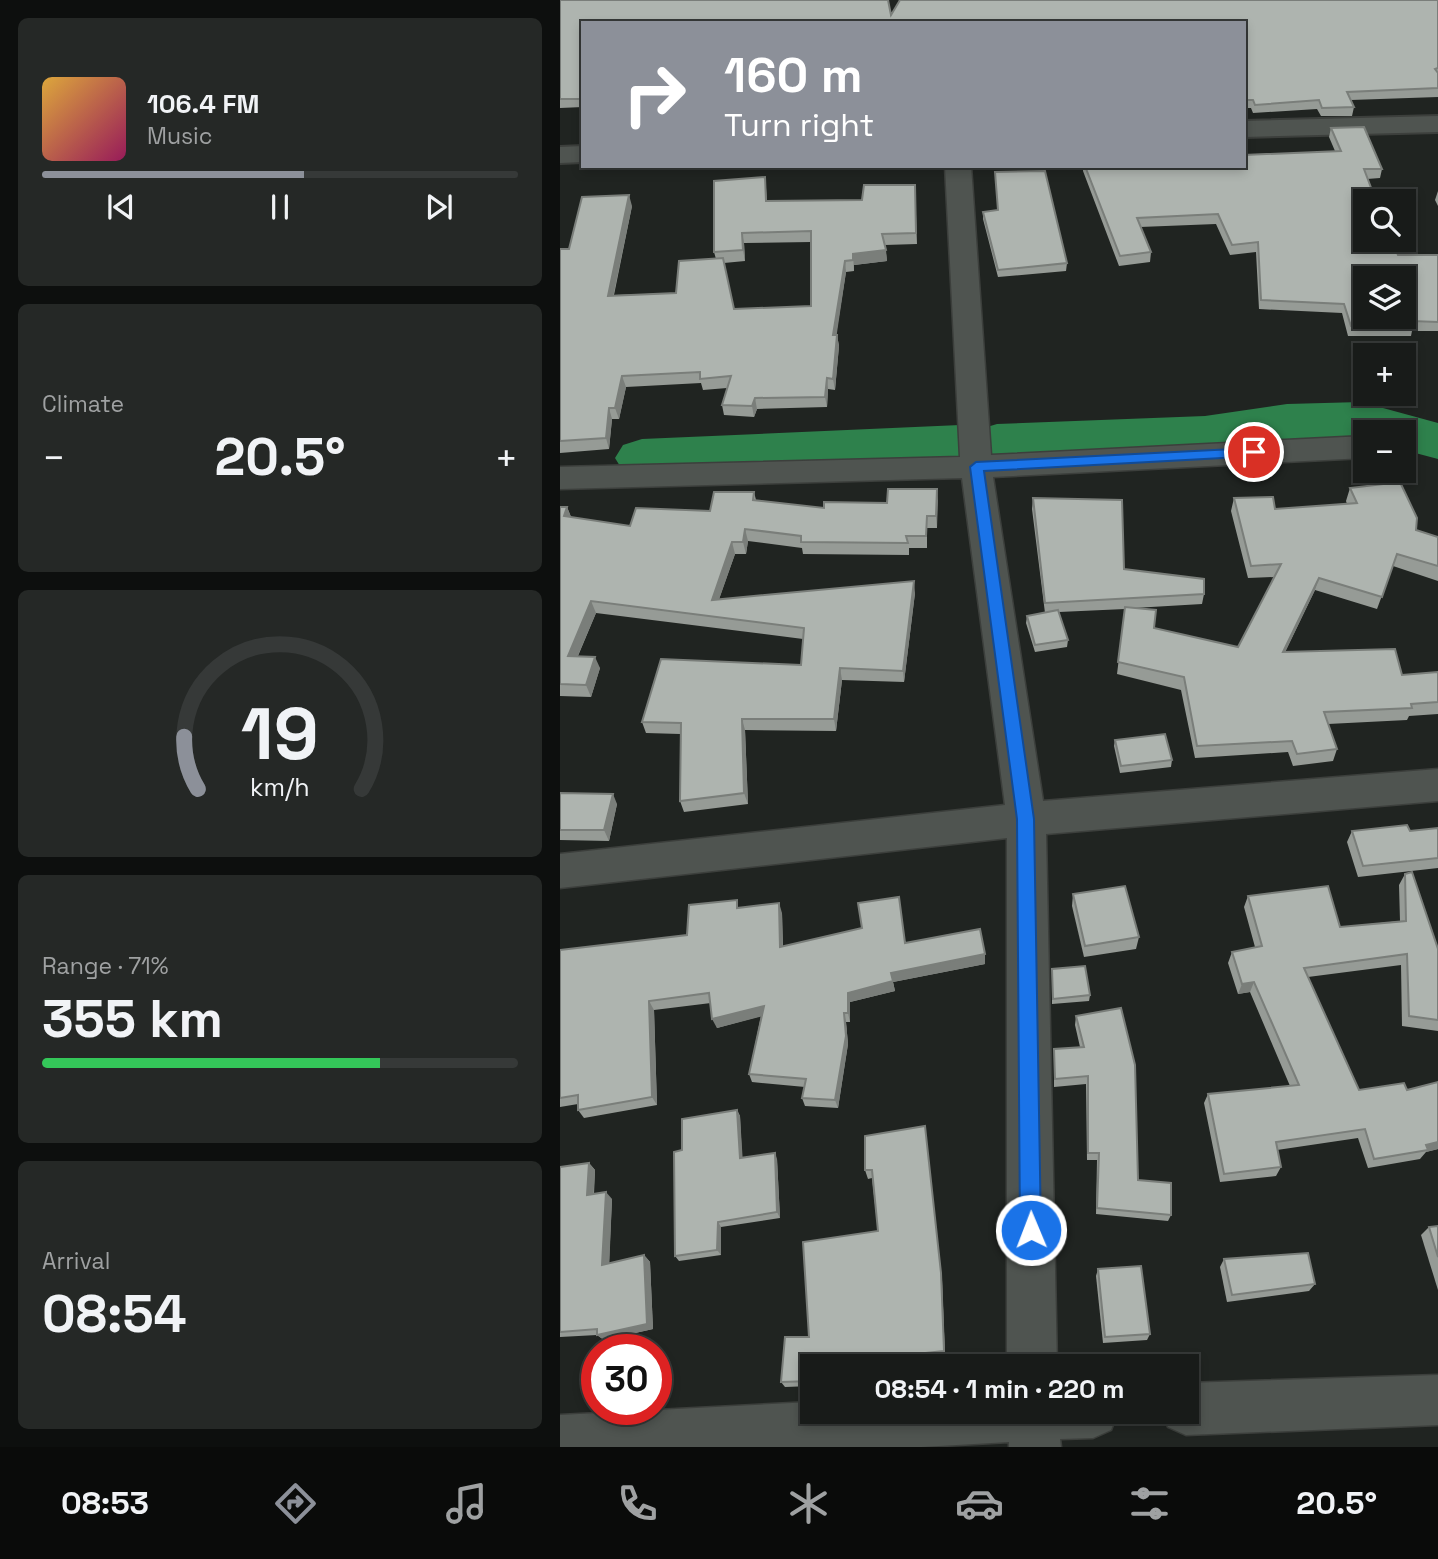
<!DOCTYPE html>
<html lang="en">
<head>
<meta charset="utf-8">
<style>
  :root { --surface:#181b19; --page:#252826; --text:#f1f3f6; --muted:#9fa1a2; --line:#363938; --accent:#8c9099 }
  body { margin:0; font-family:"Space Grotesk",sans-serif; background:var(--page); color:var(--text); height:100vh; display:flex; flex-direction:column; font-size:26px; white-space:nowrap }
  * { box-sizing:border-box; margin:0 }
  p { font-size:23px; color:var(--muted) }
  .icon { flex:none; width:38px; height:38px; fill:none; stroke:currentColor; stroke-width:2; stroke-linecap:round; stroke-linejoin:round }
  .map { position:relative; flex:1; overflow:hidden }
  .side { display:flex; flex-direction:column; gap:18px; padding:18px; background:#0d0f0e; width:560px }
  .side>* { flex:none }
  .hud { position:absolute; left:21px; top:21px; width:665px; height:147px; border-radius:0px; box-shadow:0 4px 10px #0003,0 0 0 2px var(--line); background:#8c9099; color:#fff; overflow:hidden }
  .buttons { position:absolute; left:793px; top:189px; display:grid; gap:14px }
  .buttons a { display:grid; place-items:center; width:63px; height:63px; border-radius:0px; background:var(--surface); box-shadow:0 4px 10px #0003,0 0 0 2px var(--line); font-size:35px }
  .speed { position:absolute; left:21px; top:1334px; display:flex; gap:14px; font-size:35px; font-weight:700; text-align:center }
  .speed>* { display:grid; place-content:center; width:91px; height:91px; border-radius:50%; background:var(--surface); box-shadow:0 4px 10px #0003,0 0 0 2px var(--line); line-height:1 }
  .speed .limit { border:10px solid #d22; background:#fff; color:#111 }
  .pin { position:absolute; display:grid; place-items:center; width:60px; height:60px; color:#fff; margin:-30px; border:4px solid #fff; border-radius:50%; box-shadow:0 2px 7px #0007 }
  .me { position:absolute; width:77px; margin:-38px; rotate:359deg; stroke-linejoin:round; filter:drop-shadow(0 0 5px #0008) }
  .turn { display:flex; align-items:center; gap:24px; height:147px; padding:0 28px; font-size:32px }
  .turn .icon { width:91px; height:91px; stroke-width:2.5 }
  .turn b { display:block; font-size:49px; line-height:60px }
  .big { font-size:52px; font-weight:700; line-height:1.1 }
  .side .tile { flex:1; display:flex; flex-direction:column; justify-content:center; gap:10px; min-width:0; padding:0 24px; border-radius:10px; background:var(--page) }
  .side .dial { align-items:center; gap:0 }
  .dial svg { height:182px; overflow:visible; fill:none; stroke:var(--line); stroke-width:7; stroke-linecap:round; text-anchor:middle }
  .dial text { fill:var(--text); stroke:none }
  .song { display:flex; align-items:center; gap:21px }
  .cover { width:84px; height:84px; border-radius:10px; background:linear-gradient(135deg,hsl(40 70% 55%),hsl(330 70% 35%)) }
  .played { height:7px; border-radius:4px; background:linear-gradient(90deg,var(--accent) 55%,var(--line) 55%) }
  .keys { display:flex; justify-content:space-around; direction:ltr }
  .heat { display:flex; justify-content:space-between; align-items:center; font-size:38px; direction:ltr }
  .charge { height:10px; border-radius:5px; background:linear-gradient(90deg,#34c759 71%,var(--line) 0) }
  .trip { position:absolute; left:240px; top:1354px; width:399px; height:70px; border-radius:0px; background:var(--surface); box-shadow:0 4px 10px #0003,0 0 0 2px var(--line); font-weight:700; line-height:70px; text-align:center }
  .tab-bar { display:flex; height:112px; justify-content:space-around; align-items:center; background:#0a0b0a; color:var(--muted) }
  .tab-bar .icon { width:49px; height:49px }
  .tab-bar .on { color:var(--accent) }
  .tab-bar b { font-size:32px; color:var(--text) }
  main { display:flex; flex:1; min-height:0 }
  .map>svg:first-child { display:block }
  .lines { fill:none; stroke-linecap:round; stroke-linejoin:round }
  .river { fill:#2e814c; fill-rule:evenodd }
  .street-casing { stroke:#3c3f3c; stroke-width:3 }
  .secondary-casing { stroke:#3c3f3c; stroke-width:4 }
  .street { fill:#4f5450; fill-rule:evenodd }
  .secondary { fill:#4f5450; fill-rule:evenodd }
  .wall { fill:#969b96; fill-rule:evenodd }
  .shaded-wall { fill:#7a7e7a }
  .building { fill:#aeb4af; stroke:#7a7e7a; stroke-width:2; fill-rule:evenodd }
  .route { fill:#1a73e8; stroke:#114b97; stroke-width:2 }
</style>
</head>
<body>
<main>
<section class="side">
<div class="tile">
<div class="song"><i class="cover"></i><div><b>106.4 FM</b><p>Music</p></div></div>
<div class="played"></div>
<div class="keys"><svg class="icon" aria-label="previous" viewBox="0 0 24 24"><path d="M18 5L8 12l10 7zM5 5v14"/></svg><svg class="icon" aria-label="pause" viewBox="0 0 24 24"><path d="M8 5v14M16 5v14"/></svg><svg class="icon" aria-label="next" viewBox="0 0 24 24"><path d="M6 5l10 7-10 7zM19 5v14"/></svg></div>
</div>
<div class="tile"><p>Climate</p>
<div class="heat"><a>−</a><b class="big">20.5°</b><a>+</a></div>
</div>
<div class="tile dial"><svg viewBox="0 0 100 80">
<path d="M14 69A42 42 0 1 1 86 69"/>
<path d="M14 69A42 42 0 0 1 8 46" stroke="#8c9099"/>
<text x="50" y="56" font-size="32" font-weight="700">19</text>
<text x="50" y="72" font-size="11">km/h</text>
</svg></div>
<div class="tile"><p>Range · 71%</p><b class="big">355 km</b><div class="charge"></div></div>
<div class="tile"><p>Arrival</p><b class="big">08:54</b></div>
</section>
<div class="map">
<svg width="878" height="1447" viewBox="0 0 878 1447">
  <rect width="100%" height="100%" fill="#202421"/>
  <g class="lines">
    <!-- river -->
    <polygon class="river" points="801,402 878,423 878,459 844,450 844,432 805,432 805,439 727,440 645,452 437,460 420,456 400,463 82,477 63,471 55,458 63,445 82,439 400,425 417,430 437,424 645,416 727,404"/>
    <!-- street casing -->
    <g class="street-casing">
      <g id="street">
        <polygon points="385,166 411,166 431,455 805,436 805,458 433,477 483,801 878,769 878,801 486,834 497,1367 447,1367 447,838 0,888 0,854 445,805 402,478 0,489 0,467 400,457"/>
        <polygon points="878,1375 878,1425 626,1435 608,1427 602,1412 626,1412 626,1383"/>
        <polygon points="252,1402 252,1412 558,1412 551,1430 533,1438 500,1439 501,1447 449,1447 449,1442 362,1447 0,1447 0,1415"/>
      </g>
    </g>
    <!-- secondary casing -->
    <g class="secondary-casing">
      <g id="secondary">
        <polygon points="878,116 878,132 684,137 684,121"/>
        <polygon points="23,146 23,162 0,163 0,147"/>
      </g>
    </g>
    <!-- street -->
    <use href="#street" class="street"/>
    <!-- secondary -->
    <use href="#secondary" class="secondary"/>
  </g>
  <!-- wall -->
  <g class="wall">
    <polygon points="0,0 331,15 878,0 878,97 791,100 794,107 792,116 761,116 757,109 693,113 691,108 684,108 684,23 23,23 23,107 0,108"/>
    <polygon points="771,128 822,169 820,178 807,179 838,255 878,255 878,331 852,331 851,336 788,336 782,313 699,309 696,252 670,255 656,224 580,227 591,252 590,262 559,266 523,171 523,166 684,166 775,151 769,137"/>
    <polygon points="435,172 507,263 506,271 438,277 423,219 423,212 438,210"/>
    <path d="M355 185 357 244 325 245 327 261 294 265V271L286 272 276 335H277L279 346 275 390 268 389 267 407 197 409 194 417 164 415 162 405 167 388 143 390 141 383 66 387 59 419H52L49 449 0 453V249H9L72 206 54 295 116 293 156 259 154 252 206 188 207 201 302 200ZM251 242V306L174 309 164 263 185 261 184 243Z"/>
    <polygon points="878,191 878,206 875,200"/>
    <polygon points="790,488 856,530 878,537 878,581 833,566 817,609 755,590 725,652 842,675 878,672 878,714 849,716 847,720 768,724 777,749 773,761 733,766 728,752 635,758 621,690 557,674 565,609 499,612 508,640 507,647 475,652 466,623 467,616 485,613 472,509 473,498 564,569 644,594 642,604 574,608 594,628 678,647 714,577 688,578 671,511 674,498 715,509 787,504 786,501"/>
    <polygon points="377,489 377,528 367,528 367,548 349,548 349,555 243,554 242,548 188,541 186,554 175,554 159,599 355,593 344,682 282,680 276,731 185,730 188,804 124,812 120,801 120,734 86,733 82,722 241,665 243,639 36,613 18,656 40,668 31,697 0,696 0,507 7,507 11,517 70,526 150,511 194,492 196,500 264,508 327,503"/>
    <polygon points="555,740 612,760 611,767 560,773 554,746"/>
    <polygon points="0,793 57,804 49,841 0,840"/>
    <polygon points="878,828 878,868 798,877 787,842 792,831 850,831"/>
    <polygon points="845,874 878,949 878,1031 842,1026 841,965 748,977 799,1090 847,1090 878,1149 866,1152 860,1159 808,1168 798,1138 717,1150 721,1167 716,1176 660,1182 644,1103 648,1094 730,1086 690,992 678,994 668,963 672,952 695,947 684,907 688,896 780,927 840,921 839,885"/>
    <polygon points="513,894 579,937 576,949 524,957 512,906"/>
    <polygon points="180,908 222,913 223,946 345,943 425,954 425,964 333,982 335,991 290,1002 290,1022 286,1022 288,1044 278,1108 245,1106 242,1098 245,1087 192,1082 189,1074 201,1016 157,1028 151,1003 94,1010 97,1105 24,1118 18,1110 18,1104 0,1107 0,950 127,935"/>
    <polygon points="492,969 530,995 529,1001 492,1004"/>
    <polygon points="516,1016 578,1180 611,1215 608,1221 536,1214 537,1160 527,1160 526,1084 494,1087 494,1049 520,1047 515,1025"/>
    <polygon points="177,1110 180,1116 182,1158 217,1159 220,1218 161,1227 161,1255 119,1261 115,1256 122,1150"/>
    <polygon points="305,1136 382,1280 385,1357 295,1367 252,1367 252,1386 225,1387 221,1382 249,1337 318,1231 312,1178 308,1179 305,1170"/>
    <polygon points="29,1163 35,1170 34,1194 52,1199 49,1263 84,1255 90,1262 93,1329 44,1340 37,1335 0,1337 0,1167"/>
    <polygon points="878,1226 878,1290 861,1235 869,1227"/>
    <polygon points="664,1259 755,1284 749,1291 667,1302 660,1267"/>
    <polygon points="538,1269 590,1334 587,1340 543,1343 536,1276"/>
  </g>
  <!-- shaded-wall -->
  <g class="shaded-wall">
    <polygon points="69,195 72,206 51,307 48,296"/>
    <polygon points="182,233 184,243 185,261 183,250"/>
    <polygon points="326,250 327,261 294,265 294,271 293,254"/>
    <polygon points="285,261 286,272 275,346 273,335"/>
    <polygon points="277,335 279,346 275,390 273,379"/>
    <polygon points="62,376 66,387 59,419 55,408"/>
    <polygon points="267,378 268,389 267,407 265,397"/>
    <polygon points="195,398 197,409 194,417 192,406"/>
    <polygon points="49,408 52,419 49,449 46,438"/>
    <polygon points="377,489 378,501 377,528 376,516"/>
    <polygon points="7,507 12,519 4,516"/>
    <polygon points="185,529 188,541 186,554 183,542"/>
    <polygon points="172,542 175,554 155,611 152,600"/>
    <polygon points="759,578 755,590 719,665 723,652"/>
    <polygon points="354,581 355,593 344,682 343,671"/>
    <polygon points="31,601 36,613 13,667 8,656"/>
    <polygon points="35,657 40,668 31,697 26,685"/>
    <polygon points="280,668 282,680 276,731 274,719"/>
    <polygon points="182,719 185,730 188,804 184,793"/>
    <polygon points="53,794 57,804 49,841 44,830"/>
    <polygon points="219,903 222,913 223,957 220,947"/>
    <polygon points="425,954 425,964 333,982 335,991 290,1002 290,1022 288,1013 288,993 331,973"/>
    <polygon points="694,982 690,992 678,994 682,984"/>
    <polygon points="89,1001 94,1010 97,1105 92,1097"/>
    <polygon points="204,1006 207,1015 157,1028 152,1019"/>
    <polygon points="284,1013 286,1022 288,1044 278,1108 275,1100"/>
    <polygon points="177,1110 180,1116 183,1164 180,1158"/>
    <polygon points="365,1126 382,1280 385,1357 384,1351"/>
    <polygon points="878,1142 878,1149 866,1152 868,1150 866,1145"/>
    <polygon points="215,1153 217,1159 220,1218 217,1212"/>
    <polygon points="29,1163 35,1170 33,1202 27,1195"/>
    <polygon points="46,1192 52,1199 49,1271 42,1265"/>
    <polygon points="158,1222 161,1227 161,1255 157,1250"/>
    <polygon points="84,1255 90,1262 93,1329 44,1340 37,1335"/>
  </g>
  <!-- building -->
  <g class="building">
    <polygon points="0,0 328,0 331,15 340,0 878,0 878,68 875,69 878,73 878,88 787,92 794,107 762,108 759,100 695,105 693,100 684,100 684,23 23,23 23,99 0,99"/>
    <path d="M804 127 822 169H804L816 201H805V240H832L838 255H878V322L852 321 854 326H791L784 304 701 300 698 242 672 245 658 214 577 218 591 252 560 256 525 166H684V155L781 151 771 128ZM805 278H844V317H805Z"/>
    <polygon points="485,171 507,263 438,270 423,212 438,210 435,172"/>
    <polygon points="205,177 206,201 302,200 304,185 355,185 356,233 322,234 326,250 293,254 293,260 285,261 273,335 277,335 273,379 267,378 265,397 195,398 192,406 162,405 171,376 140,379 140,372 62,376 55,408 49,408 46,438 0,441 0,249 9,249 22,197 69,195 48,296 116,293 119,261 163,258 174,309 251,306 251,231 182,233 183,250 154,252 154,181"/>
    <polygon points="840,482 857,518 856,530 878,537 878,566 837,554 822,597 759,578 723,652 835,649 842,675 878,672 878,702 851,704 852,708 764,712 777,749 737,754 732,741 637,746 624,677 558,662 565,607 596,610 594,628 678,647 721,564 691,566 674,498 713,497 715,509 797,503 790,488"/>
    <polygon points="328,489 377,489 376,516 367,516 366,536 346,536 348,543 241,542 241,536 185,529 183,542 172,542 152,600 354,581 343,671 280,668 274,719 182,719 184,793 120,801 121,723 82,722 101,659 241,665 244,628 31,601 8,656 35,657 26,685 0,684 0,507 7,507 4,516 70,526 76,508 150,511 154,492 194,492 193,500 264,508 264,502 327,503"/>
    <polygon points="473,498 562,500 564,569 644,579 644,594 485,603"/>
    <polygon points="498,610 508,640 475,645 467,616"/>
    <polygon points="605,734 612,760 561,766 555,740"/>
    <polygon points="0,793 53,794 44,830 0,830"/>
    <polygon points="847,825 850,831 878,828 878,858 803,866 792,831"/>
    <polygon points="852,872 878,949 878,1020 849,1016 847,954 744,968 799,1090 844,1083 847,1090 878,1082 878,1142 866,1145 868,1150 814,1159 805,1129 716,1142 721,1167 664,1174 648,1094 739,1085 694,982 682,984 672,952 702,946 688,896 768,886 780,927 846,921 845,874"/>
    <polygon points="565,886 579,937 525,946 513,894"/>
    <polygon points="339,897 345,943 420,929 425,954 331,973 333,981 288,993 288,1013 284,1013 286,1036 275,1100 242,1098 246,1079 189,1074 204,1006 152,1019 149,993 89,1001 92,1097 18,1110 18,1095 0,1098 0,950 127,935 129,905 177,900 177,908 219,903 220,947 302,928 298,903"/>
    <polygon points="525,966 530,995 493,999 492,969"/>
    <polygon points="561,1008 575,1065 578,1180 611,1183 611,1215 537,1208 539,1153 528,1153 528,1076 495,1079 494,1049 524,1047 516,1016"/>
    <polygon points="177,1110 180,1158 215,1153 217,1212 158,1222 157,1250 115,1256 114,1152 122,1150 122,1119"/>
    <polygon points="365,1126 381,1273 384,1351 292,1361 291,1367 252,1367 252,1381 221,1382 225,1337 249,1337 243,1242 318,1231 312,1170 305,1170 305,1136"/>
    <polygon points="29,1163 27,1195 46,1192 42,1265 84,1255 87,1324 37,1335 37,1329 0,1332 0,1167"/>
    <polygon points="878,1226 878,1257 869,1227"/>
    <polygon points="748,1253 755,1284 672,1295 664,1259"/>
    <polygon points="581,1266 590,1334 545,1337 538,1269"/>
  </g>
  <!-- route -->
  <polygon class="route" points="694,448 699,449 699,456 424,471 474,819 481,1230 478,1237 471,1240 463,1237 460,1230 457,819 410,467 416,462"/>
</svg>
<div class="buttons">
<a><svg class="icon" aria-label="search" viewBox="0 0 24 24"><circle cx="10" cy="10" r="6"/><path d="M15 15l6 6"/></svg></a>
<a><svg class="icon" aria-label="layers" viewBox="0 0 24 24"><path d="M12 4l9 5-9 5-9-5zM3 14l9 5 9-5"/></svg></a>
<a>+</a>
<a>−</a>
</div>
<div class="speed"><div class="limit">30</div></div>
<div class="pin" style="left:694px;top:452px;background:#d93025"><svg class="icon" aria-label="arrive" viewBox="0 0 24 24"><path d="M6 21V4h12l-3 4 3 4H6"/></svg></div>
<svg class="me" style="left:471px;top:1230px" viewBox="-20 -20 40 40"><circle r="17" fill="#1a73e8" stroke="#fff" stroke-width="3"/><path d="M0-11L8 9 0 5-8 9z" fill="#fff"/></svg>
<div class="trip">08:54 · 1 min · 220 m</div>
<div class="hud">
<div class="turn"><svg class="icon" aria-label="right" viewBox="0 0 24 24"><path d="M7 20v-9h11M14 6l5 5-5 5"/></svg><div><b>160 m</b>Turn right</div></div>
</div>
</div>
</main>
<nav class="tab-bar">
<b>08:53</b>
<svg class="icon on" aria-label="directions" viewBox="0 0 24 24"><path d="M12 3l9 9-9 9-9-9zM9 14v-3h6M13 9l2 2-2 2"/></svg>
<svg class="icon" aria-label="music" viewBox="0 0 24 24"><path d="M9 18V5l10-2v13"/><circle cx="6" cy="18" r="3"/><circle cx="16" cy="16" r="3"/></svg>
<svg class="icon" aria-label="phone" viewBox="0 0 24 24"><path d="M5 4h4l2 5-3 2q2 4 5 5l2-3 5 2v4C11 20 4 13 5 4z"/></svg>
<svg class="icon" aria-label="climate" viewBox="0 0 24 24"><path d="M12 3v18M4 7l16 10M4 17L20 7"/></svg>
<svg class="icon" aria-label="car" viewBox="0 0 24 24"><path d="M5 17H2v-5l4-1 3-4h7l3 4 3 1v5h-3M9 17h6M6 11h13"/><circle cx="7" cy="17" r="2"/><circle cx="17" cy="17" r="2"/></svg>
<svg class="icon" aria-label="filters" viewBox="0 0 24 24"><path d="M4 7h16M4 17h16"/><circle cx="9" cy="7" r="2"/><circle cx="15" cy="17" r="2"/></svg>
<b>20.5°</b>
</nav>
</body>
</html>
